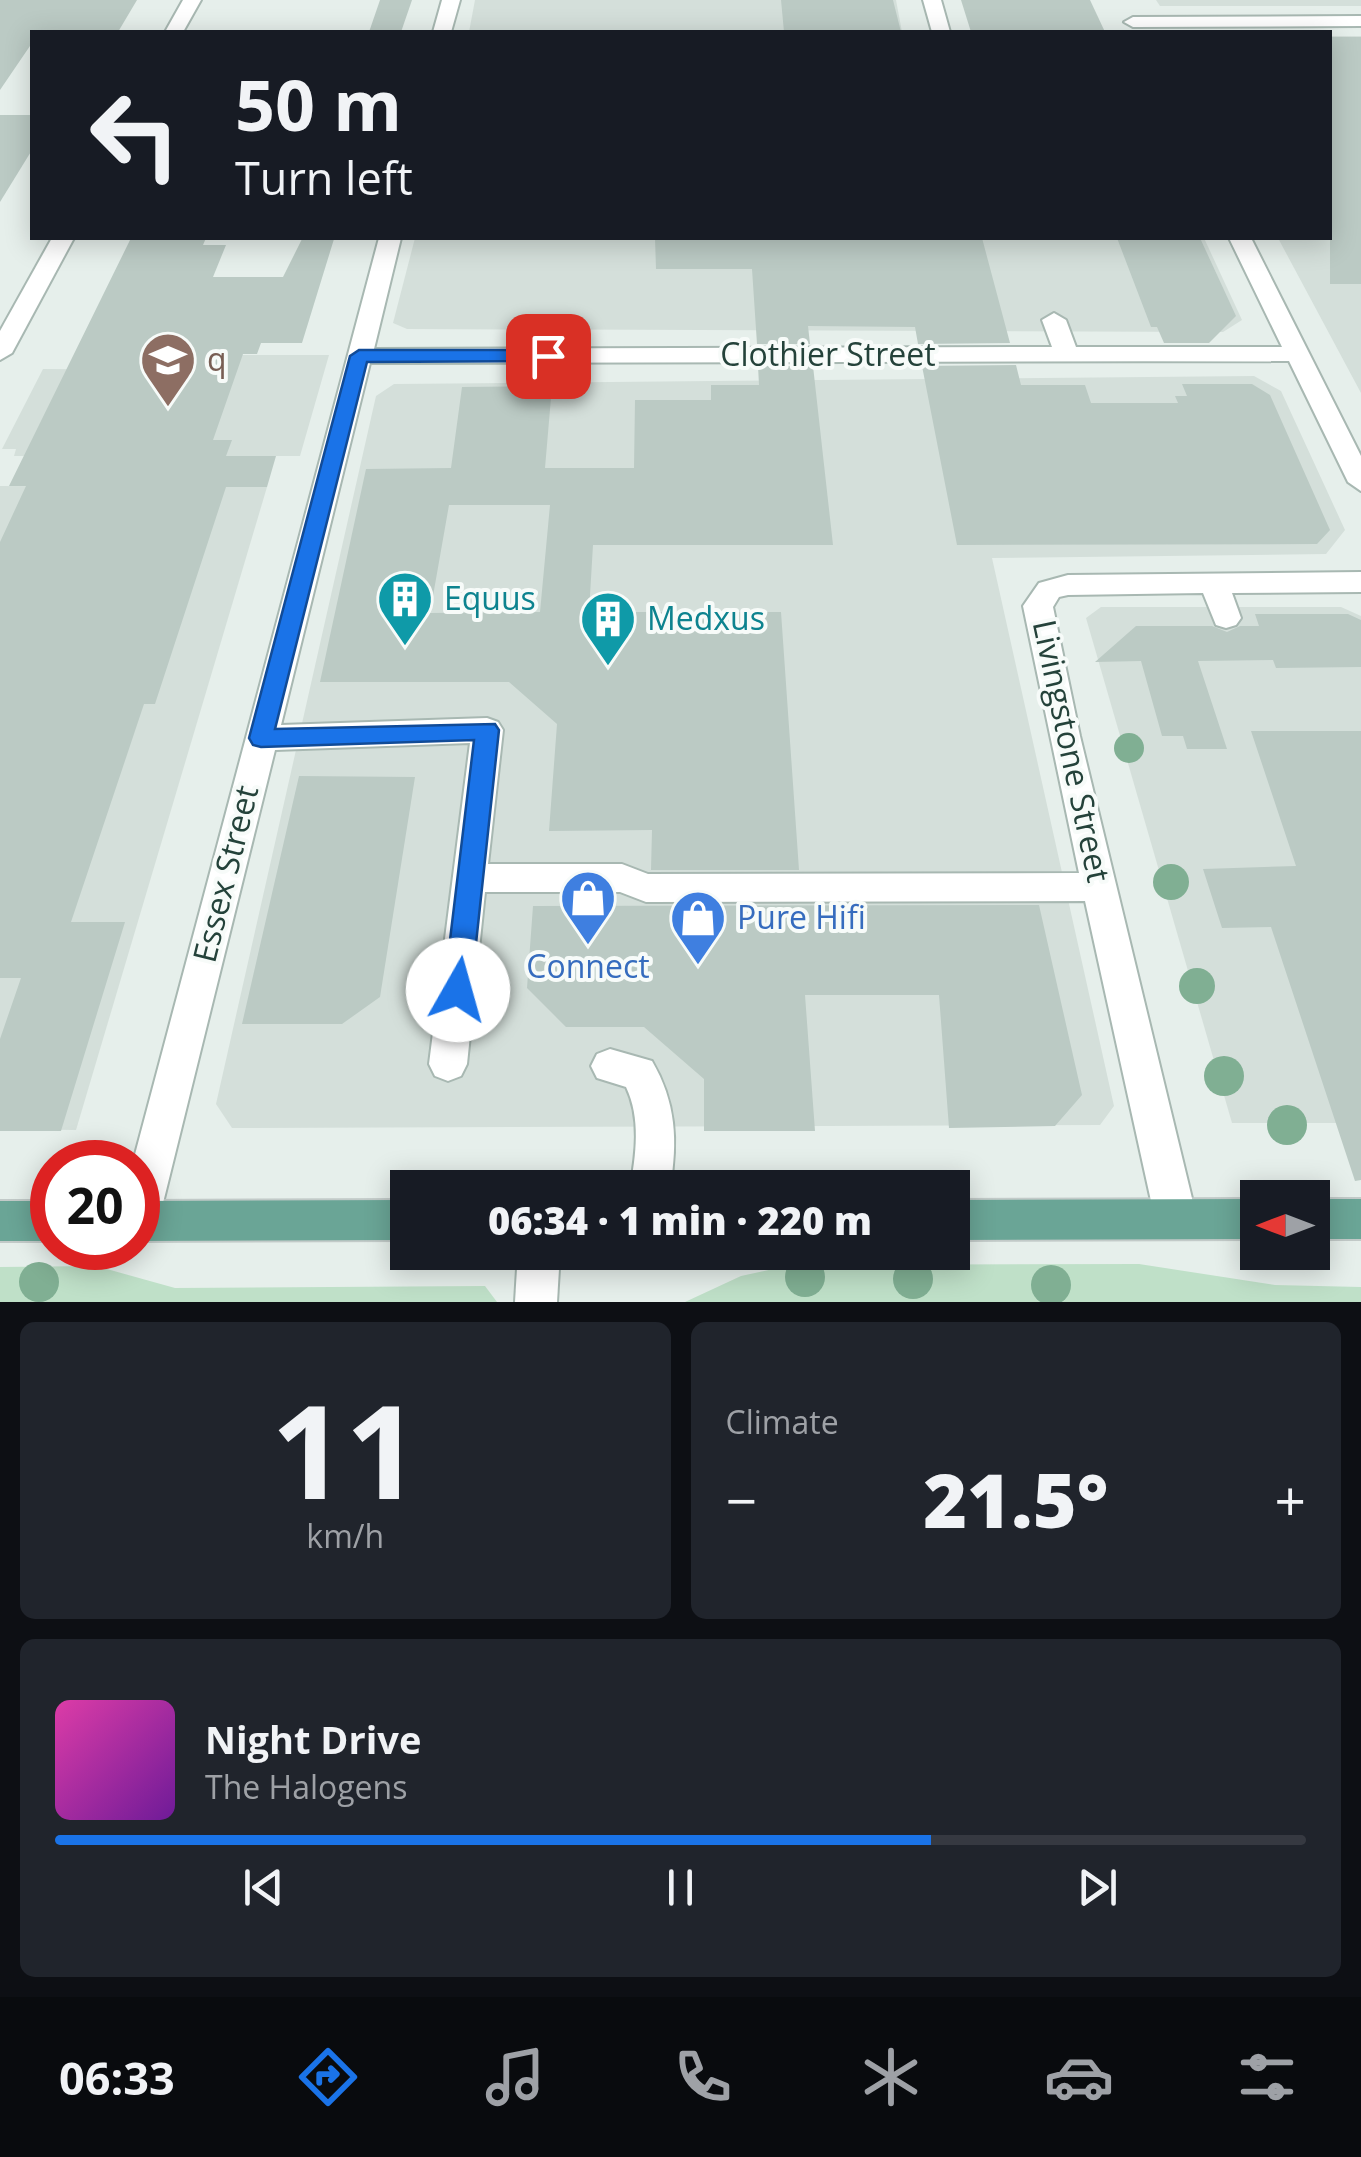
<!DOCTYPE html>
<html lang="en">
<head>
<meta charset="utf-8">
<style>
  :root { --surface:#171b24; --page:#20242c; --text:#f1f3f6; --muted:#9ea1a6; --line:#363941; --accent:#1a73e8 }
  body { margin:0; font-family:"Open Sans",sans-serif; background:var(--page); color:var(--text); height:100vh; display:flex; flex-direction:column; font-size:38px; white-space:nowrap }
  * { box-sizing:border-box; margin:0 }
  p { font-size:32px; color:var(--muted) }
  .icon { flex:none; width:55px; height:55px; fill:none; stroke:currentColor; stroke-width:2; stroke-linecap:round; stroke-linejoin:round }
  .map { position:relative; height:1302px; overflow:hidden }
  .drawer { display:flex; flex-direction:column; gap:20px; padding:20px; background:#0d0f14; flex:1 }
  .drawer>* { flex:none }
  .banner { position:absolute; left:30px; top:30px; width:1302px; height:210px; border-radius:0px; box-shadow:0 5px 25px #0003; background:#171b24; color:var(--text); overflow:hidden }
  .needle { width:65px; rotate:270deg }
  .buttons { position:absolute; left:1240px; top:1180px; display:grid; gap:20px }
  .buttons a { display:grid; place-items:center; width:90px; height:90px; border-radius:0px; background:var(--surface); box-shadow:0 5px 25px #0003; font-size:50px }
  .speed { position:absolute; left:30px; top:1140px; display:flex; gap:20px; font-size:50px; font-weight:700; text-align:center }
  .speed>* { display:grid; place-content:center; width:130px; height:130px; border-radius:50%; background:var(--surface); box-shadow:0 5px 25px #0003; line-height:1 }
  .speed .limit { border:15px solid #d22; background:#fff; color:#111 }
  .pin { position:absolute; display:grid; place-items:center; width:85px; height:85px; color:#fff; margin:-42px; border-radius:20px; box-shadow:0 5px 15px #0006 }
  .me { position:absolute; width:110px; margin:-55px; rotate:7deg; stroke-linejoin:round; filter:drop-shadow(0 0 8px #0008) }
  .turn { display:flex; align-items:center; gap:35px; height:210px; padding:0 40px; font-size:45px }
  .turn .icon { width:130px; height:130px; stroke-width:2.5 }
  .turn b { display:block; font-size:70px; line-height:85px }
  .big { font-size:75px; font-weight:800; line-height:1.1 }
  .drawer .card { flex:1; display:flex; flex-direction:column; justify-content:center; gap:15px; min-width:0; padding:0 35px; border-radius:15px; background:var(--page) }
  .drawer .dial { align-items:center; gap:0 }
  .dial b { font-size:130px; line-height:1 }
  .song { display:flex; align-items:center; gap:30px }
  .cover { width:120px; height:120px; border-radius:15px; background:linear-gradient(135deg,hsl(320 70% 55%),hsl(280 70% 35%)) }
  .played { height:10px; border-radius:5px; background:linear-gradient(90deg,var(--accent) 70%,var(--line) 70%) }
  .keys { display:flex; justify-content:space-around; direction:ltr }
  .heat { display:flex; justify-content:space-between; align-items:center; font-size:55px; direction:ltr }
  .drawer .tiles { flex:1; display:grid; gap:20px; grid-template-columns:1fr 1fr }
  .card:last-child { grid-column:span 2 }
  .trip { position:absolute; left:390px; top:1170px; width:580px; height:100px; border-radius:0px; background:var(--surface); box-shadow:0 5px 25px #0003; font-weight:800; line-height:100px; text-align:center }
  .dock { display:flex; height:160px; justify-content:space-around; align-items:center; background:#090b0e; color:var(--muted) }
  .dock .icon { width:70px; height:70px }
  .dock .current { color:var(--accent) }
  .dock b { font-size:45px; color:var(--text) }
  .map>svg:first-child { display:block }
  .built { fill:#d4dfda }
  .green { fill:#bfe0c8 }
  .building { fill:#bbcac4; fill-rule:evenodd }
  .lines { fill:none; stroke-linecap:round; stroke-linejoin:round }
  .minor-casing { stroke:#a8b8b2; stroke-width:4 }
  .major-casing { stroke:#c2cac8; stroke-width:4 }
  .minor { fill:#fff; fill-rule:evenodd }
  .major { fill:#6aa596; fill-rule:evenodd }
  .tree { fill:#80af93 }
  .route { fill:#1a73e8; stroke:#114b97; stroke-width:2.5 }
  .labels { text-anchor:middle; stroke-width:8; stroke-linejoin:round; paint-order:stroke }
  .street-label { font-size:32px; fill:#24423a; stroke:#f7fbf9 }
  .education-label { font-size:32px; fill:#785e54; stroke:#f7fbf9; text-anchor:start }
  .culture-label { font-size:32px; fill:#0d838f; stroke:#f7fbf9; text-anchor:start }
  .shop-label { font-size:32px; fill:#366cbe; stroke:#f7fbf9; text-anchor:start }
</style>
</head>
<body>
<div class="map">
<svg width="1361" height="1302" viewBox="0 0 1361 1302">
  <rect width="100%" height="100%" fill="#e6efeb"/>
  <!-- built -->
  <g class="built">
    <polygon points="475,0 896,0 902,32 469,32"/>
    <polygon points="1156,0 1361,0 1361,6 1160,6"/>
    <polygon points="1330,36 1361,36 1361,393 1278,238 1330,238"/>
    <polygon points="415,238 1204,238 1242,320 1223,332 407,329 393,323"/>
    <polygon points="189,355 329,355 300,456 14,456 16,449 2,449 43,369 183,370"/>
    <polygon points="1254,376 1281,391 1345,530 1326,554 992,558 1114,1106 1100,1125 232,1128 216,1104 376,396 394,384"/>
    <polygon points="0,486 267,487 76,1130 0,1129"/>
    <polygon points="1101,607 1341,607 1361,616 1361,1123 1232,1123 1086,618"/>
  </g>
  <!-- green -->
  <g class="green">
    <polygon points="1139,1264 1275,1285 1361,1287 1361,1302 685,1302 741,1276 791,1265"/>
    <polygon points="96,1266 175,1288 485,1286 497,1302 0,1302 0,1267"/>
  </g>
  <!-- building -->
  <g class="building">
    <polygon points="0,0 137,0 118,32 32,32 32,43 0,90"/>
    <polygon points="380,0 412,0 401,32 369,32"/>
    <polygon points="781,0 893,0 901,32 784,32"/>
    <polygon points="961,0 1090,0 1105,32 971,32"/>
    <rect x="1330" y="37" width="31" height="247"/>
    <polygon points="0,115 32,115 32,150 0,202"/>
    <polygon points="131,238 206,238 203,245 226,245 213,277 283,277 302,239 334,239 302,343 261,343 257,354 243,354 213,440 232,440 226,456 276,456 267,487 226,487 155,704 144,704 71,922 125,922 61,1131 0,1131 0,1039 21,978 0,978 0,542 26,486 9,486"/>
    <polygon points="655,238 982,238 1010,343 918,344 915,327 808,326 810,344 757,344 752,269 656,269"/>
    <polygon points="1117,238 1200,238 1236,316 1209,343 1164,343 1157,327 1151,327"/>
    <polygon points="1016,365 1021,385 1085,385 1091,403 1178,403 1175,396 1187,396 1182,384 1252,384 1270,395 1330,530 1317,544 957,545 922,366"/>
    <path d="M758 366H813L833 545H593L589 612H781L799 870H651L652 830 549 831 557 724 509 682H320L366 469 451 468 462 387 552 386 545 468H634L635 400H711V385H759ZM449 505H550L540 612 430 613Z"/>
    <polygon points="1255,614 1348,614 1361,620 1361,667 1276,668 1273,660 1198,661 1227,749 1187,749 1183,736 1162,736 1141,661 1095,662 1136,626 1212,626 1227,632 1240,626 1259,626"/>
    <polygon points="1251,731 1361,731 1361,1180 1355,1181 1271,927 1222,928 1203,869 1296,866"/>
    <polygon points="299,776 415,777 380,997 342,1024 242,1024"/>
    <polygon points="1039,905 1082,1095 1055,1126 949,1128 939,995 805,995 815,1131 704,1131 704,1079 644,1027 566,1027 527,988 533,906"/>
  </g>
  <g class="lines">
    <!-- minor casing -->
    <g class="minor-casing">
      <g id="minor">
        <polygon points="183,0 201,0 183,32 165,32"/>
        <polygon points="442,0 460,0 451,32 433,32"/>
        <polygon points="923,0 941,0 950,32 932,32"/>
        <polygon points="1361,16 1361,26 1133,27 1124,22 1133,17"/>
        <polygon points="52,238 74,238 12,353 0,360 0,331"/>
        <polygon points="379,238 401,238 374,349 1052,347 1042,320 1054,313 1066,320 1076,347 1282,347 1229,238 1251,238 1361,456 1361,491 1348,482 1289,361 370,363 281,725 487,718 498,722 503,730 488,864 622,864 648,874 1079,873 1023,606 1039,583 1068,575 1361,572 1361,592 1232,593 1241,618 1236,625 1226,628 1216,625 1203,593 1068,595 1059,597 1053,607 1080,736 1197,1219 1191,1233 1176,1239 1161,1233 1155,1219 1085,901 646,902 620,892 485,892 467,1064 461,1076 448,1081 435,1076 429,1064 470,743 275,750 159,1219 153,1233 138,1239 138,1162 133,1162"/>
        <path d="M610 1049 652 1061C676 1102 678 1141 670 1188H630C636 1155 641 1118 626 1087L597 1078 591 1066 597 1054Z"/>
        <polygon points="518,1252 560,1252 557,1302 515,1302"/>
      </g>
    </g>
    <!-- major casing -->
    <g class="major-casing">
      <g id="major">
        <polygon points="1258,1199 1258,1239 952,1240 952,1200"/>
        <rect x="1312" y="1199" width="49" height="40"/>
        <polygon points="408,1200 408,1240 138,1241 138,1201"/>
        <rect x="0" y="1201" width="52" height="40"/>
      </g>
    </g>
    <!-- minor -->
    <use href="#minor" class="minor"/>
    <!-- major -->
    <use href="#major" class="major"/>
  </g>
  <!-- trees -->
  <g class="tree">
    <circle cx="1129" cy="748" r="15"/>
    <circle cx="1171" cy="882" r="18"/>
    <circle cx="1197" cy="986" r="18"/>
    <circle cx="1224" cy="1076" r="20"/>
    <circle cx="1287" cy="1125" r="20"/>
    <circle cx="805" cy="1277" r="20"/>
    <circle cx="913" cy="1279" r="20"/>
    <circle cx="39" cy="1282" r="20"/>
    <circle cx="1051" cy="1285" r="20"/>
  </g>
  <!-- route -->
  <polygon class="route" points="359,350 548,350 557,356 548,361 367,362 275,729 495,724 499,730 471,990 467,998 458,1002 448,998 444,990 474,740 261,747 253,745 249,738 350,356"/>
  <!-- icons -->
  <defs>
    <g id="school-pin" transform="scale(2.875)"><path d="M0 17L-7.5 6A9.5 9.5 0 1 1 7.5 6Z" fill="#8d6e63" stroke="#f7fbf9"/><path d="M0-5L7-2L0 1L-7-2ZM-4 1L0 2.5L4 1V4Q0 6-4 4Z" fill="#fff"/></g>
    <g id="building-pin" transform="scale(2.875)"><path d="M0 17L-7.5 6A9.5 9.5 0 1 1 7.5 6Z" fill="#0f9aa8" stroke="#f7fbf9"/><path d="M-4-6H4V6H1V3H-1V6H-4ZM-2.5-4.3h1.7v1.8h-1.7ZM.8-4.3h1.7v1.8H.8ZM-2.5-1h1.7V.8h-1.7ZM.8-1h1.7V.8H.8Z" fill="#fff"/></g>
    <g id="shop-pin" transform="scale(2.875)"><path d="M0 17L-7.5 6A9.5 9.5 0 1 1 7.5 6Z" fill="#3f7fe0" stroke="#f7fbf9"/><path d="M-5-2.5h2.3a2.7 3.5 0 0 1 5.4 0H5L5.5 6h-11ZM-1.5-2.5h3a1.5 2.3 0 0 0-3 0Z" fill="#fff"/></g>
  </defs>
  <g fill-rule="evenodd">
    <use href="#school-pin" x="168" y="360"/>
    <use href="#building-pin" x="405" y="599"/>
    <use href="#building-pin" x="608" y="619"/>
    <use href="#shop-pin" x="588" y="898"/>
    <use href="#shop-pin" x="698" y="918"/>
  </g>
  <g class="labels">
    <!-- street labels -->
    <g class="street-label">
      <text x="828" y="366">Clothier Street</text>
      <text transform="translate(1071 751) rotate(78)" y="11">Livingstone Street</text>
      <text transform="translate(226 874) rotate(-76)" y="11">Essex Street</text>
    </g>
    <!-- education labels -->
    <g class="education-label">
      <text x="207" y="371">q</text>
    </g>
    <!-- culture labels -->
    <g class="culture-label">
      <text x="444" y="610">Equus</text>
      <text x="647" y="630">Medxus</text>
    </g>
    <!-- shop labels -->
    <g class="shop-label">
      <text x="737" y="929">Pure Hifi</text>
      <text x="588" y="978" text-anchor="middle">Connect</text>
    </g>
  </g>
</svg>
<div class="buttons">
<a><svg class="needle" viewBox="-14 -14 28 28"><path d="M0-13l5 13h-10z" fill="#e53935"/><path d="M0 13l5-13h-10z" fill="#9ea1a6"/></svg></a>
</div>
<div class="speed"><div class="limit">20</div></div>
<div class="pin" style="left:548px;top:356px;background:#d93025"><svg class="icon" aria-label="arrive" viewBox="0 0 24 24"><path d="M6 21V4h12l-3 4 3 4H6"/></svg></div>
<svg class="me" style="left:458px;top:990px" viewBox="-20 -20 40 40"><circle r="19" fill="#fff"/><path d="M0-13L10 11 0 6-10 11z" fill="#1a73e8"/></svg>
<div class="trip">06:34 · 1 min · 220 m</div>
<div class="banner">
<div class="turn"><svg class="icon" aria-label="left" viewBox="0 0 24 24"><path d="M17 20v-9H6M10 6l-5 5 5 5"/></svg><div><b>50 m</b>Turn left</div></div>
</div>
</div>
<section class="drawer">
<div class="tiles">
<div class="card dial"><b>11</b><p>km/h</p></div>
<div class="card"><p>Climate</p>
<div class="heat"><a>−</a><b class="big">21.5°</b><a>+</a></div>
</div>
<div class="card">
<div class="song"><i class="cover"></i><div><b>Night Drive</b><p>The Halogens</p></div></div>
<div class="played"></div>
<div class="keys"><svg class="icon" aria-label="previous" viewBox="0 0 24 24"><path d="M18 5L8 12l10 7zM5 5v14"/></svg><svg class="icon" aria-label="pause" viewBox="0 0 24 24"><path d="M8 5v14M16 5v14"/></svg><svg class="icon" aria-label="next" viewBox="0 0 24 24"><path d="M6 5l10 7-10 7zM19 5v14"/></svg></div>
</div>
</div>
</section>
<nav class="dock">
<b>06:33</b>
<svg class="icon current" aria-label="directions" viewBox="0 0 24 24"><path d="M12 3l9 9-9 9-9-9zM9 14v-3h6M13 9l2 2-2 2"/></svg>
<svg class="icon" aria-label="music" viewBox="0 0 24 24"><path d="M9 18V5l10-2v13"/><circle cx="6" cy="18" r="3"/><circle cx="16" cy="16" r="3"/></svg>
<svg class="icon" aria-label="phone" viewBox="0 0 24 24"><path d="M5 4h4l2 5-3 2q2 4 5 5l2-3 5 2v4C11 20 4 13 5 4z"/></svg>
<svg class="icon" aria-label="climate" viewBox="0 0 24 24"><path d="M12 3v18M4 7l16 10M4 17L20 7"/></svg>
<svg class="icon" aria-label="car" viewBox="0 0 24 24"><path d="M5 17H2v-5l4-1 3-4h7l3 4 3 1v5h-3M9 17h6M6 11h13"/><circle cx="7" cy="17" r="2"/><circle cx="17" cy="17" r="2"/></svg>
<svg class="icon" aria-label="filters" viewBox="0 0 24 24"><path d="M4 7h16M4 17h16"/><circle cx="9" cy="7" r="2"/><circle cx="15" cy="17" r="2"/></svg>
</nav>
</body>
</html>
